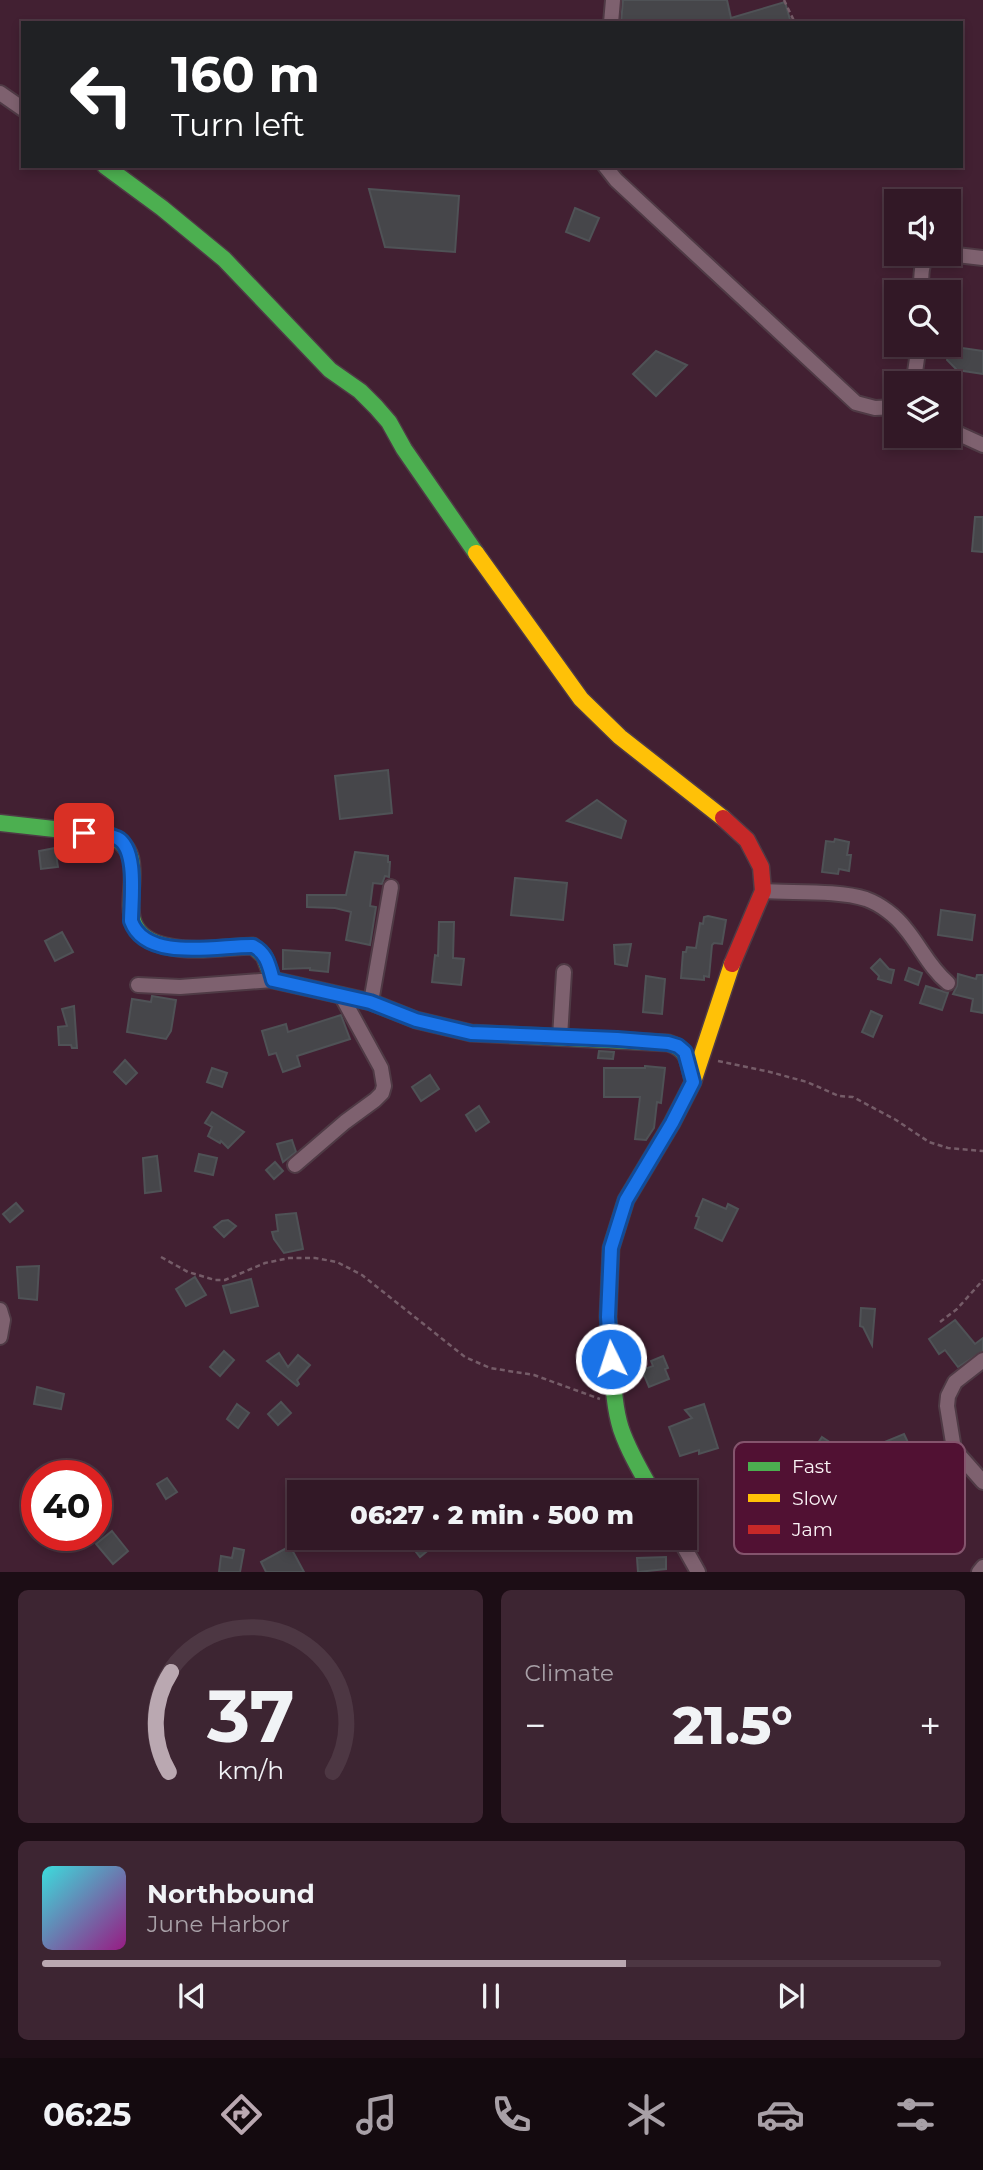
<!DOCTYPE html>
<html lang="en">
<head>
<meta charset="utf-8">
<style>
  :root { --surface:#321826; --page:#3d2532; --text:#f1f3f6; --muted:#a8a0a7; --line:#4d3743; --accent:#baa8b1 }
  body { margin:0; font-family:Montserrat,sans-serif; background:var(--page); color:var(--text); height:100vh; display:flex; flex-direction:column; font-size:26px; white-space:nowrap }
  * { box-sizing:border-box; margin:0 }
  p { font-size:23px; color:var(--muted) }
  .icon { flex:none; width:38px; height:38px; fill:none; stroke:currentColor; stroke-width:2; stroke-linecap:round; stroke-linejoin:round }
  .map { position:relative; height:1572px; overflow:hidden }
  .side { display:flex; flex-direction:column; gap:18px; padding:18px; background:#1c0d15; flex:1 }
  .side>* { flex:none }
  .banner { position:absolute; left:21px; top:21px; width:942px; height:147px; border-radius:0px; box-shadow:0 4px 10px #0003,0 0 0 2px var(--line); background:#202124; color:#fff; overflow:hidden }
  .tools { position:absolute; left:884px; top:189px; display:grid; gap:14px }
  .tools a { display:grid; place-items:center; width:77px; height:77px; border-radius:0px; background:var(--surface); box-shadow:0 4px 10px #0003,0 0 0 2px var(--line); font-size:35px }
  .speed { position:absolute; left:21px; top:1460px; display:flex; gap:14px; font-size:35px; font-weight:700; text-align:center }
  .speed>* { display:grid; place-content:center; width:91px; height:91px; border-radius:50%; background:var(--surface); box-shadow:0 4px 10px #0003,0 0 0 2px var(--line); line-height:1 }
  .speed .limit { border:10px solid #d22; background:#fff; color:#111 }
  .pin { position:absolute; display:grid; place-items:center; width:60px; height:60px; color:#fff; margin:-30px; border-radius:14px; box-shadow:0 4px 10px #0006 }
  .me { position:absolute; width:77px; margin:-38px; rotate:356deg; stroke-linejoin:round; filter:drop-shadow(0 0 5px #0008) }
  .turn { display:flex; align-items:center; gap:24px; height:147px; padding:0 35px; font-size:32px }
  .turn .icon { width:91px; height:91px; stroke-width:2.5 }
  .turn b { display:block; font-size:49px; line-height:60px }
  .big { font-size:52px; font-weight:800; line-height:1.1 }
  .side .widget { flex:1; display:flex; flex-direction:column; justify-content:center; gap:10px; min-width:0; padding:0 24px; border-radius:10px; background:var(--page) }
  .side .dial { align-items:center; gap:0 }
  .dial svg { height:182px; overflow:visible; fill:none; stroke:var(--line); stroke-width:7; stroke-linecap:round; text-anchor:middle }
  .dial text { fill:var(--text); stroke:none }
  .song { display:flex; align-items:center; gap:21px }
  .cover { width:84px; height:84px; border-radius:10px; background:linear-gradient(135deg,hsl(180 70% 55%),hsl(310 70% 35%)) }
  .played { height:7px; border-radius:4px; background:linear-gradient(90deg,var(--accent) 65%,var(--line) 65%) }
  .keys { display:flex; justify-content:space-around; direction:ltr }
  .heat { display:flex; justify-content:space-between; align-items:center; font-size:38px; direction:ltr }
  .side .tiles { flex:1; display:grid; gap:18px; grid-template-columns:1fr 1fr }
  .widget:last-child { grid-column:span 2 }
  .trip { position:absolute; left:287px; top:1480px; width:410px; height:70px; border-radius:0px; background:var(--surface); box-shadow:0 4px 10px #0003,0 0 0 2px var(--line); font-weight:800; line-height:70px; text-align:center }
  .dock { display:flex; height:112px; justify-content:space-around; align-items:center; background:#140a0f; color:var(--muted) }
  .dock .icon { width:49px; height:49px }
  .dock .active { color:var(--accent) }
  .dock b { font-size:32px; color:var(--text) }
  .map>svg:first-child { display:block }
  .building { fill:#46464a; stroke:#4f5256; stroke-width:2 }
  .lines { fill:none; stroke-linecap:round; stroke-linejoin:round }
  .street-casing { stroke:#4f3a45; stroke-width:18 }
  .fast-casing { stroke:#4f3a45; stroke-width:19 }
  .slow-casing { stroke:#4f3a45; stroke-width:19 }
  .jam-casing { stroke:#4f3a45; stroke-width:19 }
  .path { stroke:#755c68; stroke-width:2.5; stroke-dasharray:5 3.5; stroke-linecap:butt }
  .street { stroke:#7e616f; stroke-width:14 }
  .fast { stroke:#4caf50; stroke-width:16 }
  .slow { stroke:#ffc107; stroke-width:16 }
  .jam { stroke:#c62828; stroke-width:16 }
  .route-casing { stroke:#114b97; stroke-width:18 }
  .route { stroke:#1a73e8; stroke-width:12 }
  .key { fill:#511133; stroke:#84546d; stroke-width:2 }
  .key-label { font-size:19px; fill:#faf2f5 }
</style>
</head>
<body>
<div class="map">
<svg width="983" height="1572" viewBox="0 0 983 1572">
  <rect width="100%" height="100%" fill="#422032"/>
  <!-- building -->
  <g class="building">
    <polygon points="623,0 727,0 731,18 785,2 791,23 621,23"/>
    <polygon points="369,189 459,196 455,252 385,247"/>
    <polygon points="575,208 599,218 589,241 566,232"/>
    <polygon points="962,345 962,348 983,351 983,374 957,370 947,360 949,348"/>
    <polygon points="656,351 687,365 656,396 633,374"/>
    <polygon points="975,517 983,517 983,552 972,551"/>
    <polygon points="388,770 392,813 340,819 335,776"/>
    <polygon points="597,800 626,821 621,838 567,821"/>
    <polygon points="835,839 849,842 847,855 851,855 849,871 839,869 838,874 822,872 826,841 834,842"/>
    <polygon points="55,848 58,867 41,869 39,851"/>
    <polygon points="355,852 388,856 388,862 390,862 389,877 385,876 382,884 373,883 370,906 376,907 370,945 346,940 351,912 335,908 307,907 307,895 346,895"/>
    <polygon points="515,878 567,883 563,920 511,915"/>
    <polygon points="941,910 975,915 972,940 938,935"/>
    <polygon points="708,916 726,920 722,944 714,943 712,945 709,977 704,976 704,980 681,978 683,952 686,952 687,947 696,948 700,923 703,924 704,917"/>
    <polygon points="439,922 454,922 453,958 464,959 461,985 432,982 435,955 438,956"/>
    <polygon points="62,932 73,952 55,961 45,941"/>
    <polygon points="631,944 627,966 615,964 614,945"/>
    <polygon points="283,950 330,953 328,972 310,970 310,968 283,969"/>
    <polygon points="880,959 889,969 894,970 891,983 878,979 879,976 871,968"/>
    <polygon points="909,968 922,973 918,985 905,980"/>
    <polygon points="958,974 976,979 977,975 983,975 983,1013 971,1011 973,999 953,994 957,986"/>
    <polygon points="646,976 665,979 662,1014 643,1012"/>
    <polygon points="926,986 948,993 942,1010 920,1003"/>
    <polygon points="152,996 176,1000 171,1031 166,1039 127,1032 132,999 151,1002"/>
    <polygon points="74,1006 77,1048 72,1048 71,1045 59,1045 58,1027 67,1026 62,1009"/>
    <polygon points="871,1011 882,1016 873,1037 862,1032"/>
    <polygon points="341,1015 350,1039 297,1056 300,1066 283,1072 276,1053 269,1055 262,1031 286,1024 288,1032"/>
    <polygon points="599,1051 614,1052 613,1059 598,1058"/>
    <polygon points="125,1060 137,1073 126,1084 114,1072"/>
    <polygon points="645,1066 665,1068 661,1103 657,1102 654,1128 646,1140 635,1139 640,1097 604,1097 604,1068 645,1068"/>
    <polygon points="212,1068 227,1073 222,1087 207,1082"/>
    <polygon points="430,1075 439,1089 421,1101 412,1087"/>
    <polygon points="479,1106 489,1122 476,1131 466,1115"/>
    <polygon points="212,1112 244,1132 228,1148 221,1141 220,1143 208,1136 212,1127 205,1123"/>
    <polygon points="292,1140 296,1152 283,1162 277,1144"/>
    <polygon points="199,1154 217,1158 213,1175 195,1171"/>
    <polygon points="157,1156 161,1191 145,1193 143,1158"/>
    <polygon points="275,1162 283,1171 274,1179 266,1170"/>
    <polygon points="703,1199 726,1209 728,1204 738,1209 722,1241 695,1228 699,1217 696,1216"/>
    <polygon points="16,1203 23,1211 10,1222 3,1214"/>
    <polygon points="296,1213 303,1249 284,1253 274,1239 272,1232 278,1231 276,1215"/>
    <polygon points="228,1220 236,1226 224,1237 214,1227 222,1221"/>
    <polygon points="39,1266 37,1300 19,1298 17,1267"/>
    <polygon points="195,1277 206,1295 186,1306 176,1289"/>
    <polygon points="251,1279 258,1306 231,1313 223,1286"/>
    <polygon points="861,1308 875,1309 872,1345 863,1327 860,1326"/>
    <polygon points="955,1320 975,1344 983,1338 983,1351 958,1367 945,1350 939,1354 929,1339"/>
    <polygon points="224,1351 234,1360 220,1376 210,1367"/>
    <polygon points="279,1353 288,1367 298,1355 310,1365 297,1380 299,1384 297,1386 267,1361"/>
    <polygon points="663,1356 668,1368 665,1369 669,1379 649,1387 642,1370 653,1366 651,1361"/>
    <polygon points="37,1387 64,1394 61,1409 34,1404"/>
    <polygon points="281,1402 291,1413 278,1425 268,1414"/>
    <polygon points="237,1404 249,1413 238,1428 227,1419"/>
    <polygon points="704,1404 718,1448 699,1454 699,1450 680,1456 669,1427 692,1418 685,1410"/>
    <polygon points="904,1434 912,1451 921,1446 926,1458 903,1473 905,1475 884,1483 879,1471 875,1473 865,1450"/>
    <polygon points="822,1437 848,1454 826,1487 811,1477 818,1467 786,1462 788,1446 814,1449"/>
    <polygon points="167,1478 177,1492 166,1499 157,1484"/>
    <polygon points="112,1531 128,1551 113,1564 96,1544"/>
    <polygon points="308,1538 321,1538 323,1547 311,1550"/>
    <polygon points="424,1538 443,1538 420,1557 412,1547"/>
    <polygon points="290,1546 304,1572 266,1572 261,1562"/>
    <polygon points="234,1548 244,1550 240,1572 219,1572 221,1556 232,1558"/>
    <polygon points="666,1557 666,1569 638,1572 637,1558"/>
  </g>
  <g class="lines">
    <!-- street casing -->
    <g class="street-casing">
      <g id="street">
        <polyline points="611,23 613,0"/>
        <polyline points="0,93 23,109"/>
        <polyline points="605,166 616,180 856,403 875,408 896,407"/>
        <polyline points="948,254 983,258"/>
        <path d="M921 292C922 278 918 260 934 254"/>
        <polyline points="910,383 915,372 919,345"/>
        <polyline points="948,429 983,445"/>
        <path d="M763 891C793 893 838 890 866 899 880 904 896 916 905 928 921 947 929 967 948 983"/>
        <polyline points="138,985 180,987 273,980"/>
        <polyline points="371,1002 391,887"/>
        <polyline points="560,1037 564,972"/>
        <polyline points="295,1165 345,1122 375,1100 382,1093 384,1086 381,1068 341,995"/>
        <polyline points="0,1310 3,1320 0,1337"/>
        <polyline points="983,1360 955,1382 948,1396 947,1406 954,1449 983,1482"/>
        <polyline points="679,1538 698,1572"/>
        <polyline points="979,1572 983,1567"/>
      </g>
    </g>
    <!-- fast casing -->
    <g class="fast-casing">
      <g id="fast">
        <polyline points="105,166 162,208 224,259 330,370 360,391 376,407 389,422 404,449 476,553"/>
        <path d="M0 823 108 835C165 856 94 930 166 946 194 953 225 947 253 946L264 956 273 980 371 1002 416 1020 471 1033 668 1043C689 1049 688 1062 693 1081"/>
        <path d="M611 1348C613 1374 613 1404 621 1429 629 1452 641 1472 653 1493"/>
      </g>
    </g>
    <!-- slow casing -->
    <g class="slow-casing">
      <g id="slow">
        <polyline points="476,553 581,699 620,737 723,818"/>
        <polyline points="611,1348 608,1317 611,1248 626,1200 672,1123 693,1082 732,964"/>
      </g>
    </g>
    <!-- jam casing -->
    <g class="jam-casing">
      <polyline id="jam" points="723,818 747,840 761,867 763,891 732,964"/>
    </g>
    <!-- path -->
    <g class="path">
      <polyline points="784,0 795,23"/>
      <polyline points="718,1061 770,1072 807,1082 839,1096 853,1097 896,1120 929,1142 948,1148 983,1151"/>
      <polyline points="161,1257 188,1272 215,1280 225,1280 265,1263 289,1258 315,1258 337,1262 362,1275 465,1357 490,1368 534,1375 600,1399"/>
      <polyline points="940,1322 957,1309 983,1280"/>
    </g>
    <!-- street -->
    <use href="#street" class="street"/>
    <!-- fast -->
    <use href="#fast" class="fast"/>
    <!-- slow -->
    <use href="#slow" class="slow"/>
    <!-- jam -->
    <use href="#jam" class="jam"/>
  </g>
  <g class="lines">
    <!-- route casing -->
    <g class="route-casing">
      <path id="route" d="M84 833C94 834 107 834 117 838 138 848 131 901 131 921 146 963 221 945 253 946 267 953 269 966 273 980L370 1002 416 1020 471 1033 617 1039 668 1043 678 1046 685 1052 693 1082 672 1123 626 1200 611 1248 608 1317 611 1359"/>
    </g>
    <!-- route -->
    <use href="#route" class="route"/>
  </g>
  <!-- legend -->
  <rect x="734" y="1442" width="231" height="112" rx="10" class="key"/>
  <rect x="748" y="1462" width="32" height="9" fill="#4caf50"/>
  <rect x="748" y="1494" width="32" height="8" fill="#ffc107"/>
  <rect x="748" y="1525" width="32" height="9" fill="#c62828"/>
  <g class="key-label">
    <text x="792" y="1473">Fast</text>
    <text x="792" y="1505">Slow</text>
    <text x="792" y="1536">Jam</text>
  </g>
</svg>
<div class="tools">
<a><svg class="icon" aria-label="sound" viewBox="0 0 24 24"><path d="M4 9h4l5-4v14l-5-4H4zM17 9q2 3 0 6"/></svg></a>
<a><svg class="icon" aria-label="search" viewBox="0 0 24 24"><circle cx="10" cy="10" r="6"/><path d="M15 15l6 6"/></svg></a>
<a><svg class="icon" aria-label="layers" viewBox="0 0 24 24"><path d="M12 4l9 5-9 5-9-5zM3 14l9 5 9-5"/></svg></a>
</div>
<div class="speed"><div class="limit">40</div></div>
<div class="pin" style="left:84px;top:833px;background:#d93025"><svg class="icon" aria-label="arrive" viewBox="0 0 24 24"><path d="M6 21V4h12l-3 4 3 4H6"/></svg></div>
<svg class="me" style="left:611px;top:1359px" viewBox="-20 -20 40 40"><circle r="17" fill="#1a73e8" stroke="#fff" stroke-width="3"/><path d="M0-11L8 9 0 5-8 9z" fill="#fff"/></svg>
<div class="trip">06:27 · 2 min · 500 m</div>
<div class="banner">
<div class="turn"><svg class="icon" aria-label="left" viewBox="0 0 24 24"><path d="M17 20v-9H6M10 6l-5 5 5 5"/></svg><div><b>160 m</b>Turn left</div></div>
</div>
</div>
<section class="side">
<div class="tiles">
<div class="widget dial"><svg viewBox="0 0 100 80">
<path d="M14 69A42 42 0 1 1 86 69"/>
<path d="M14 69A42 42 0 0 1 15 25" stroke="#baa8b1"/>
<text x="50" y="56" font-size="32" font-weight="700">37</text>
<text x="50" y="72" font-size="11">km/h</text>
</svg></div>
<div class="widget"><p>Climate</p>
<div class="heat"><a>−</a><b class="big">21.5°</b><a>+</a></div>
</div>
<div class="widget">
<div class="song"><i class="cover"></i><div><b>Northbound</b><p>June Harbor</p></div></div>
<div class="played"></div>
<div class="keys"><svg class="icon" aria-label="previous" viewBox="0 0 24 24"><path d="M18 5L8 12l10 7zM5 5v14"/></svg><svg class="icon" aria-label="pause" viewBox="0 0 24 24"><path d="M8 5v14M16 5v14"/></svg><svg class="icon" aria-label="next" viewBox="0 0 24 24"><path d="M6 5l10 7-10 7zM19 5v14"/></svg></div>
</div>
</div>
</section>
<nav class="dock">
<b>06:25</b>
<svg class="icon active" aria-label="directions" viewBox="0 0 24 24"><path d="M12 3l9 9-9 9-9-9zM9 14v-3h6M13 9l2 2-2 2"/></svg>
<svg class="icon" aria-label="music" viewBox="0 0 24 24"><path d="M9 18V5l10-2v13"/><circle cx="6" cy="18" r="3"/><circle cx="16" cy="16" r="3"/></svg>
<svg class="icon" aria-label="phone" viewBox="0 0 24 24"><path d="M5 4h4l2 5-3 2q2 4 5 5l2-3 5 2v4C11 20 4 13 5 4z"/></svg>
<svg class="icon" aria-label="climate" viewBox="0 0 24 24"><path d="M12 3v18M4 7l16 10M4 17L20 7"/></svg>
<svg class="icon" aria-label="car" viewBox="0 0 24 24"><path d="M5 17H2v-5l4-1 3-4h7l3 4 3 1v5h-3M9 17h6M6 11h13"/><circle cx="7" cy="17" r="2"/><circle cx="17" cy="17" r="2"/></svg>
<svg class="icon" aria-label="filters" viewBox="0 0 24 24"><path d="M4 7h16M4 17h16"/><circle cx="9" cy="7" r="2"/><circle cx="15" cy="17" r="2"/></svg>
</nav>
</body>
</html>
